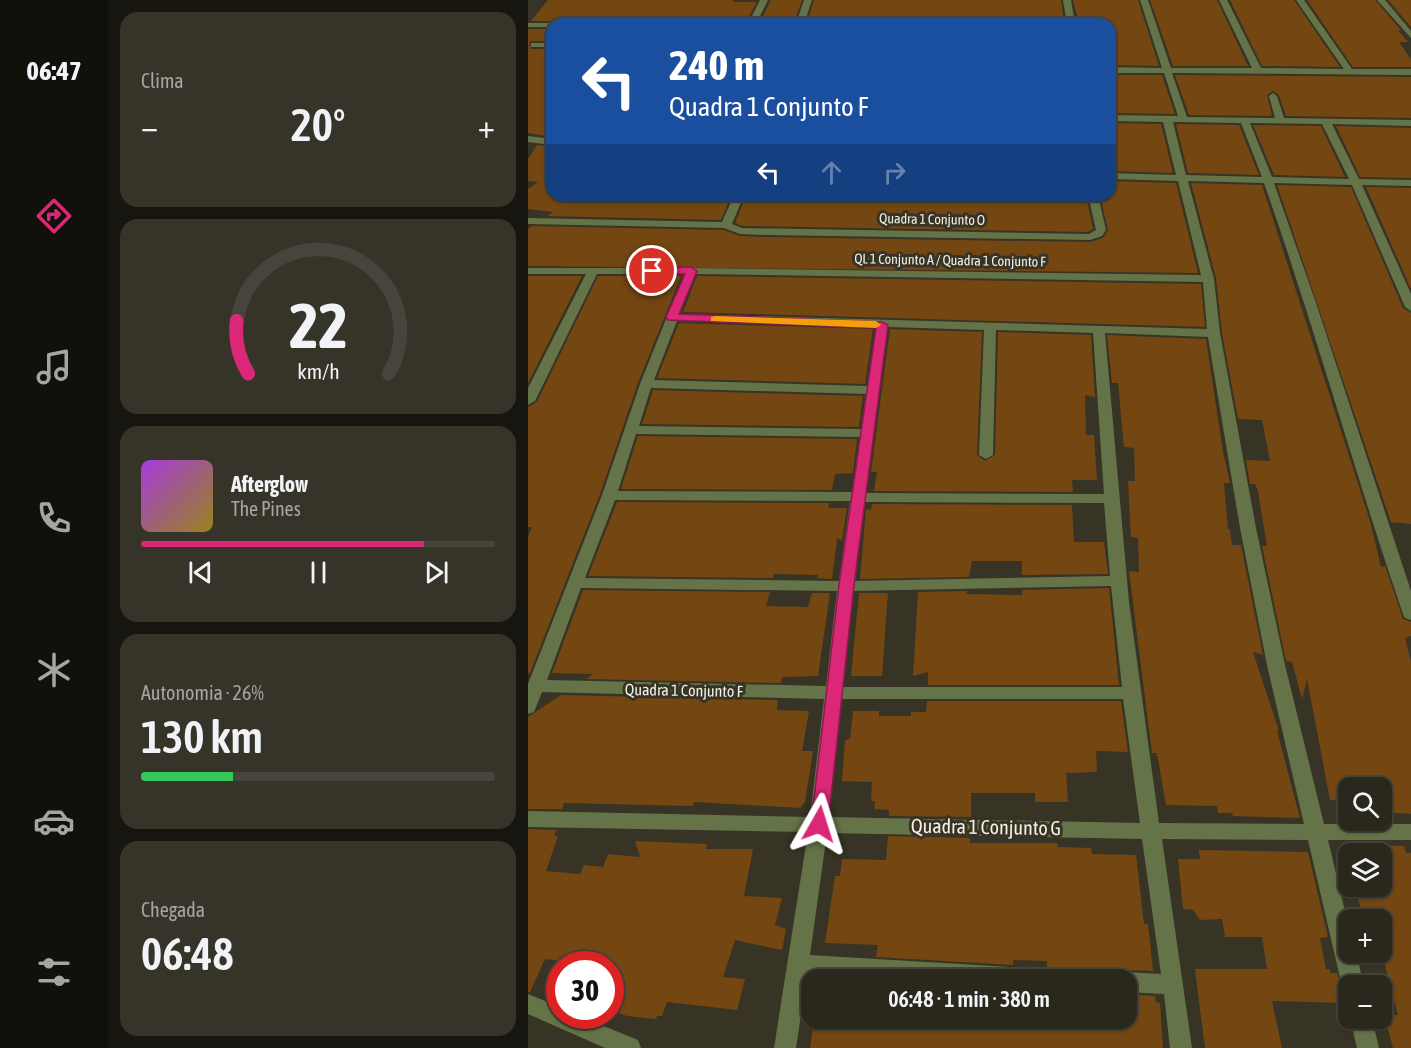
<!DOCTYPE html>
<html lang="pt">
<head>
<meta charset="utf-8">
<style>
  :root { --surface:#2a271c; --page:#363329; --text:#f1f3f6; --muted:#a5a5a3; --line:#46443b; --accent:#db2777 }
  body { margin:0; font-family:"Asap Condensed",sans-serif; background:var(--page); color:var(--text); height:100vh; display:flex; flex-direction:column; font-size:22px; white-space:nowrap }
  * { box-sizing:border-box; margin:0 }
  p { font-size:20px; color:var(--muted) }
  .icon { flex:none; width:33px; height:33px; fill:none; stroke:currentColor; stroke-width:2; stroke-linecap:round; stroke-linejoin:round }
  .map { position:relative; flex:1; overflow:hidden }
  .sheet { display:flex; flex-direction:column; gap:12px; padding:12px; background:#17150f; width:420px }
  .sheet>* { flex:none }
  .guide { position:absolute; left:18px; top:18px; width:570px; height:183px; border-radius:18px; box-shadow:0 2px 4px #0004,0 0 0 2px var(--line); background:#1a4fa0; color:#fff; overflow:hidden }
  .controls { position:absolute; left:810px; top:777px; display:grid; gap:12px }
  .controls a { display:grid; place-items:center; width:54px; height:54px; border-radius:12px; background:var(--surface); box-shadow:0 2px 4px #0004,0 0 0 2px var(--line); font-size:30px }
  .speed { position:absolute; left:18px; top:951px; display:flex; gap:12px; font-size:30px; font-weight:700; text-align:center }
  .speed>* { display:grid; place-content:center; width:78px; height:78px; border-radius:50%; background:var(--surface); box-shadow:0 2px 4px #0004,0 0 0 2px var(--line); line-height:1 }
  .speed .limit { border:9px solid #d22; background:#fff; color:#111 }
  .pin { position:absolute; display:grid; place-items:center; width:51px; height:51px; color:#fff; margin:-26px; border:3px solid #fff; border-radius:50%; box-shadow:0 2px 6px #0007 }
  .me { position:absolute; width:66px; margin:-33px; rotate:6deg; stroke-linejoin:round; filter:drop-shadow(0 0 4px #0008) }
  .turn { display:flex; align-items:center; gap:21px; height:126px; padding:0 24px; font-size:27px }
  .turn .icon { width:78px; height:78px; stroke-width:2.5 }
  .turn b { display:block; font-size:42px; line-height:51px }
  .lanes { display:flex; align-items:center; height:57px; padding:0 24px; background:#0003; justify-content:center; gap:30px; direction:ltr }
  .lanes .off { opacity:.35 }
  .big { font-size:45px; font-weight:600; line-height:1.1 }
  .sheet .widget { flex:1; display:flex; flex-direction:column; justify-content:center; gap:9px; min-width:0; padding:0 21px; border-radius:18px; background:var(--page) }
  .sheet .dial { align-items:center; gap:0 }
  .dial svg { height:156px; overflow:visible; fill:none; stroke:var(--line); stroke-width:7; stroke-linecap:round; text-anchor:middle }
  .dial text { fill:var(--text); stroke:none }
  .song { display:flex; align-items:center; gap:18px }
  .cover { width:72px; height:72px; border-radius:9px; background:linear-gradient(135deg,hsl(280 70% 55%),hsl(50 70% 35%)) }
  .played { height:6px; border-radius:3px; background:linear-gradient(90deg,var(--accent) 80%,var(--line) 80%) }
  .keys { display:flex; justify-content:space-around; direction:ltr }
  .heat { display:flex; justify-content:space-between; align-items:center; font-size:33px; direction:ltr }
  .charge { height:9px; border-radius:4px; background:linear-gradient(90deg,#34c759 26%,var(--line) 0) }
  .trip { position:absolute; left:273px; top:969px; width:336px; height:60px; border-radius:18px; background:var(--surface); box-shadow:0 2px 4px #0004,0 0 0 2px var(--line); font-weight:600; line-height:60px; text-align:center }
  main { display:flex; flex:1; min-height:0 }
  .tabs { display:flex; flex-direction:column; width:108px; justify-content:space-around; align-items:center; background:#11100b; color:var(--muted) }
  .tabs .icon { width:42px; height:42px }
  .tabs .selected { color:var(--accent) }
  .tabs b { font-size:27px; color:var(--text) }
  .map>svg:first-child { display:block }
  .building { fill:#744612 }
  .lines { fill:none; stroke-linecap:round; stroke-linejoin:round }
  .minor { fill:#657448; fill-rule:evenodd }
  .route { fill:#db2777; stroke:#8e194d; stroke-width:1.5 }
  .slow { fill:#f59e0b }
  .labels { text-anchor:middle; stroke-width:6; stroke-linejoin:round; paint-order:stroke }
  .far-street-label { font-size:14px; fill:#f2efe6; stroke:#383425 }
  .street-label { font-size:16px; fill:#f2efe6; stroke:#383425 }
  .near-street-label { font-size:20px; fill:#f2efe6; stroke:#383425 }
</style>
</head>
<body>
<main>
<nav class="tabs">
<b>06:47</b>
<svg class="icon selected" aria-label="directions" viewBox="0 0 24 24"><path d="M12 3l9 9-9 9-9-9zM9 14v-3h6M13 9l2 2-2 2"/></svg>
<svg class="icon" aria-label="music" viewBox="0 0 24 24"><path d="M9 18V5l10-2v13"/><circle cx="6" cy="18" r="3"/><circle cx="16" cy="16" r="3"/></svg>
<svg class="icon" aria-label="phone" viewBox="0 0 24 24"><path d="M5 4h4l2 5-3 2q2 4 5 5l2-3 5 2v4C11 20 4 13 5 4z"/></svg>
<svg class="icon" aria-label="climate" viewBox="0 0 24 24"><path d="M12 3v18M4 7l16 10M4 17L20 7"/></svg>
<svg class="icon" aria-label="car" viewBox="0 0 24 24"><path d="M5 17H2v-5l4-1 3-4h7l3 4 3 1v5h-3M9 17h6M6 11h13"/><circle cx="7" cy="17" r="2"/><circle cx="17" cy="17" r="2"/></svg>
<svg class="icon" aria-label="filters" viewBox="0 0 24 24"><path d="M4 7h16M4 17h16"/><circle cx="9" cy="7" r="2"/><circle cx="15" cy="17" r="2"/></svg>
</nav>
<section class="sheet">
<div class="widget"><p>Clima</p>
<div class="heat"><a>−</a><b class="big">20°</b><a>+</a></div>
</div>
<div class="widget dial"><svg viewBox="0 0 100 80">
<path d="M14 69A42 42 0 1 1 86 69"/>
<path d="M14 69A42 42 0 0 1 8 42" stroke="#db2777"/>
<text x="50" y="56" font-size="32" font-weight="700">22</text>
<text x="50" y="72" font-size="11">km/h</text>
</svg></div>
<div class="widget">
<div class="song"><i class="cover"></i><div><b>Afterglow</b><p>The Pines</p></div></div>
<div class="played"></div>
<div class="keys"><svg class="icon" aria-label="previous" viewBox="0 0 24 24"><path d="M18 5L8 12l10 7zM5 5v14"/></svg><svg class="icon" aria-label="pause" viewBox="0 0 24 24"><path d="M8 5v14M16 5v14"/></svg><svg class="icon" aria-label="next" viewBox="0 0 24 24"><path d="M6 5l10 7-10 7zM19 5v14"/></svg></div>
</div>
<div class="widget"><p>Autonomia · 26%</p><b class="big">130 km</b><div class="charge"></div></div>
<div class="widget"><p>Chegada</p><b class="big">06:48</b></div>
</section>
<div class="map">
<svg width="883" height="1048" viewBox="0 0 883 1048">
  <rect width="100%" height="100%" fill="#383425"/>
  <!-- building -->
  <g class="building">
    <polygon points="20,0 205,0 205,2 229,2 220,18 214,16 212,21 175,20 171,23 47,21 38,24 29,24 24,21 3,21"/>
    <polygon points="243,0 274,0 266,23 232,22"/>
    <polygon points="286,0 533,0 536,22 279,23"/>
    <polygon points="545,0 610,0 631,66 582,65 582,24 551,24"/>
    <polygon points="622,0 689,0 720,66 645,66"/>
    <polygon points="702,0 766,0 812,67 734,66"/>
    <polygon points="779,0 847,0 873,30 870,30 880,42 871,42 883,59 883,67 825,67"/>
    <polygon points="860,0 883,0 883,27"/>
    <polygon points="0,29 24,29 24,41 3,41 1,43 3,49 24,49 24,137 0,133"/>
    <polygon points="582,75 634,75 647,114 582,113"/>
    <polygon points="647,75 883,77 883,118 758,116 751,95 745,91 739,95 744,116 661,115"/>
    <polygon points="582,123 633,124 645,173 582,171"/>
    <polygon points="648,124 711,125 731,175 660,173"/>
    <polygon points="725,125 793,126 817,177 746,175"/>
    <polygon points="808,126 883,128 883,178 832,177"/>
    <polygon points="9,145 24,147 24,195 203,196 193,220 19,216 25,212 0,209 0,189 10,182 0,181 0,159"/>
    <polygon points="582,181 648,183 670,273 0,266 0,229 4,226 196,230 212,236 239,237 562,242 575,238 580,231 572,195 582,195"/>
    <polygon points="663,183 734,185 842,521 853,567 857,566 875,619 883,622 883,636 877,638 883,661 883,814 854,812 854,788 820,788 820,800 802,800 779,679 774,699 764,662 758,661 734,546 739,546 730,491 727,484 722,484 718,460 742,461 734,420 710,419 694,333 688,278"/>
    <polygon points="749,185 823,187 875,308 883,313 883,524 863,522"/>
    <polygon points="838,187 883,188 883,289"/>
    <polygon points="225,195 451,195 451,201 487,201 486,195 558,195 565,229 560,232 214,226 207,223 218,196"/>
    <polygon points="0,276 54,276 0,383"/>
    <polygon points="70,276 153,276 110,383 72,494 2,673 0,673 0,537 4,527 0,527 0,407 9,402"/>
    <polygon points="169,276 673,284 677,327 155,312"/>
    <polygon points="151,323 345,329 337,384 129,378"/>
    <polygon points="362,329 454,332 449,455 457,461 467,455 470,332 563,335 567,397 557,395 558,435 566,435 569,480 544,480 545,492 346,491 349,472 343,472"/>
    <polygon points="579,335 678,339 695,452 702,483 696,483 700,529 702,529 704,545 713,545 735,655 725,652 751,731 749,731 772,818 705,816 704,813 690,813 689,806 638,805 629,753 624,753 601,571 611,572 610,538 603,537 600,481 607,481 606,448 596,447 590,383 584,383"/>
    <polygon points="125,390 335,396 331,427 114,424"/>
    <polygon points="110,436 329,439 325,473 307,474 304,490 93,489"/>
    <polygon points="89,502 301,503 300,508 319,508 314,540 309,539 304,579 289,578 290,575 246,574 245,578 60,576"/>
    <polygon points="344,504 544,505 546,542 576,542 580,574 494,575 494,561 444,561 441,577 332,579 338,509 343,510"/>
    <polygon points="581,588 591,685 400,685 400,672 385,676 390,592 439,591 438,594 494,595 494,590"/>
    <polygon points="55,590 242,592 238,606 280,607 284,593 302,593 290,676 254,677 253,683 58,679 65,674 24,673"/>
    <polygon points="331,593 360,593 354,676 323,676"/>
    <polygon points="33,695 250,700 249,710 281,711 274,751 285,751 277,802 272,808 166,802 165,806 36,803 34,809 0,809 0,717"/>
    <polygon points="399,701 593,701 600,752 568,751 569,772 538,773 540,802 507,802 507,793 443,793 443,817 361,816 361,810 346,809 347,801 343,801 344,782 314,781 317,740 322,739 325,711 351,711 351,716 383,716 383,712 398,712"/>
    <polygon points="0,829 28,830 26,836 30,836 18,871 52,874 56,865 75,867 80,854 112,857 107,841 179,844 178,849 225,849 216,896 254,898 247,925 258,929 254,950 207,940 195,977 217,979 209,1010 139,1002 134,1016 129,1016 128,1019 99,1016 82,1010 82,964 57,964 17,959 2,992 0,992"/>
    <polygon points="360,836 442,838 442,843 529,843 530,847 563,848 564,854 608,855 616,924 620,924 625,971 598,970 589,974 572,967 519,967 519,961 485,960 485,965 348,957 350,945 297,943 307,876 312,876 314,859 358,860"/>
    <polygon points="853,845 876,846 878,853 883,853 883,1048 865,1048 856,1015 870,1015 854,954 854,920 836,920 827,886 854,886 854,858 856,859"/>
    <polygon points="671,850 780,852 800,937 792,938 798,969 802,969 802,973 809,973 819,1003 744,1001 754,1048 677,1048 667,969 739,969 734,937 697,937 694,919 672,920 665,910 655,909 650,859 672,859"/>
    <polygon points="598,994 627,996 628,1002 632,1003 635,1048 282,1048 286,1018 598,1018"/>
  </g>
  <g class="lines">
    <!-- minor -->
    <g class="minor">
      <polygon points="232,0 240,0 228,24 220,24"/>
      <polygon points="276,0 284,0 276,24 268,24"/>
      <polygon points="535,0 543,0 547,24 539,24"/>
      <path d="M612 0H620L643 68H724L691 0H699L733 68 816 69 768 0H776L824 69H883V75L644 73 659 117 747 118 741 96 745 93 749 96 756 118 883 120V126L804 124 831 179 883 180V186L834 185 883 294V311L877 307 824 185 746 183 788 303 883 591V620L877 618 875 614C826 471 786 325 736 183L660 181 686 279 692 333 728 528 757 665 796 824H883V840H800L820 924V952H828L836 986H820V994L814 986 780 840 634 839 664 1048H642L636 994 598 992V980H588L590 975 598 972 633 974 614 839 299 833 282 955 533 970 541 973 544 980H366L279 974 268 1048H246L280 832 0 827V811L282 817 296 699 14 692 6 712 0 714V684L74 495 112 384 156 274H69L7 401 0 405V388L58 274H0V268H163L673 275 650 181 582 179V173L648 175 635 122 582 121V115L650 116 636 73H582V67L634 68ZM645 122 713 123 734 177 658 175ZM722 123 794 124 821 179 744 177ZM167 274 675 282 679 329 152 314ZM149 321 348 327 339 386 126 380ZM360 327 456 330 451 455 458 459 465 455 468 330 565 333 576 494 338 493ZM577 333 680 337 712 528 739 665 776 824 631 823 601 602ZM123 388 338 394 333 429 111 426ZM108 434 332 437 324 492 90 491ZM87 500 322 501 311 581 57 578ZM337 502 576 503 582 576 327 581ZM583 586 594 687H315L325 591ZM53 588 309 591 298 686 19 680ZM314 699H595L612 823 301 817Z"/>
      <polygon points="849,0 857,0 883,31 883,38"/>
      <polygon points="0,23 24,23 27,24 24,24 24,27 0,27"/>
      <rect x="3" y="43" width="21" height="4"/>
      <polygon points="0,136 24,139 24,145 0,142"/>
      <polygon points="206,195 216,195 204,224 214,228 561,234 568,230 560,195 570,195 578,230 574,236 562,240 239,235 212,234 196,228 0,224 0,218 194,222"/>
      <polygon points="0,994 32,1007 32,1016 51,1016 110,1040 113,1048 77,1048 0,1014"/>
      <polygon points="822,1018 844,1018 851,1048 829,1048"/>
    </g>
  </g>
  <!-- route -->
  <polygon class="route" points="163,267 169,271 151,314 354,322 360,325 326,585 300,824 298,829 291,831 285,829 283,824 311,585 348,328 140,320 138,317 157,274 124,274 119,271 124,268"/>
  <!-- slow -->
  <polygon class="slow" points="187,316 348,321 353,325 348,328 183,321 183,317"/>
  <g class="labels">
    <!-- far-street labels -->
    <g class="far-street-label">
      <text transform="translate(404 219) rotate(1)" y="5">Quadra 1 Conjunto O</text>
      <text transform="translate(422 260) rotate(1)" y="5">QL 1 Conjunto A / Quadra 1 Conjunto F</text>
    </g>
    <!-- street labels -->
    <g class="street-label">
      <text transform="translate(156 690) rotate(1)" y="6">Quadra 1 Conjunto F</text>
    </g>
    <!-- near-street labels -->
    <g class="near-street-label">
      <text transform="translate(458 827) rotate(1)" y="7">Quadra 1 Conjunto G</text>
    </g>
  </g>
</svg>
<div class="controls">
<a><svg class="icon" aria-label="search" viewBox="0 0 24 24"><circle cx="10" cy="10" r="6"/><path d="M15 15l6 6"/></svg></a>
<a><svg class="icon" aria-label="layers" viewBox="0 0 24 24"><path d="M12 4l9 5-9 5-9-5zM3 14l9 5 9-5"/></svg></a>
<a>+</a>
<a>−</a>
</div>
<div class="speed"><div class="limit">30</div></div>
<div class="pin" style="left:124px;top:271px;background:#d93025"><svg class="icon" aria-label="arrive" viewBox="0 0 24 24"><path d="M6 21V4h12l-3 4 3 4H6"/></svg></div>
<svg class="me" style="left:291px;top:824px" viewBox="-20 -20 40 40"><path d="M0-17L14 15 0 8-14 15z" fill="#db2777" stroke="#fff" stroke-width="4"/></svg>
<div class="trip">06:48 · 1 min · 380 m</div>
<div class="guide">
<div class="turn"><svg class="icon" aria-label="left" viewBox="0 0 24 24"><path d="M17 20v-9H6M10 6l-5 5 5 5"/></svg><div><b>240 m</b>Quadra 1 Conjunto F</div></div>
<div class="lanes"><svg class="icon" aria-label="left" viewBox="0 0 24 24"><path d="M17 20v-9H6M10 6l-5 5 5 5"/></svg><svg class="icon off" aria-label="ahead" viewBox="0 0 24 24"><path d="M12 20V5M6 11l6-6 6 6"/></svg><svg class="icon off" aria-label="right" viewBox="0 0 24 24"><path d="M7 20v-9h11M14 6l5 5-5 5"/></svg></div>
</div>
</div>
</main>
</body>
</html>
